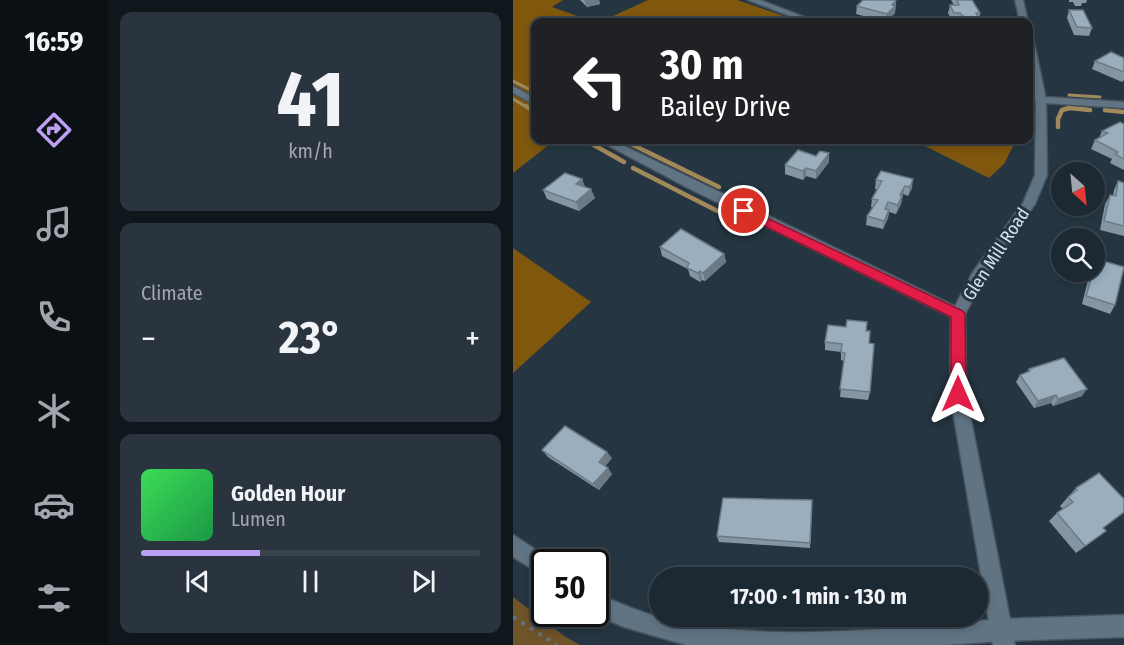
<!DOCTYPE html>
<html lang="en">
<head>
<meta charset="utf-8">
<style>
  :root { --surface:#1c2832; --page:#29343e; --text:#f1f3f6; --muted:#a0a6ac; --line:#3a444d; --accent:#bca0f2 }
  body { margin:0; font-family:"Fira Sans Condensed",sans-serif; background:var(--page); color:var(--text); height:100vh; display:flex; flex-direction:column; font-size:22px; white-space:nowrap }
  * { box-sizing:border-box; margin:0 }
  p { font-size:20px; color:var(--muted) }
  .icon { flex:none; width:33px; height:33px; fill:none; stroke:currentColor; stroke-width:2; stroke-linecap:round; stroke-linejoin:round }
  .map { position:relative; flex:1; overflow:hidden }
  .side { display:flex; flex-direction:column; gap:12px; padding:12px; background:#0f161c; width:405px }
  .side>* { flex:none }
  .banner { position:absolute; left:18px; top:18px; width:502px; height:126px; border-radius:12px; box-shadow:0 3px 9px #0003,0 0 0 2px var(--line); background:#202124; color:#fff; overflow:hidden }
  .needle { width:39px; rotate:153deg }
  .buttons { position:absolute; left:538px; top:162px; display:grid; gap:12px }
  .buttons a { display:grid; place-items:center; width:54px; height:54px; border-radius:50%; background:var(--surface); box-shadow:0 3px 9px #0003,0 0 0 2px var(--line); font-size:30px }
  .speed { position:absolute; left:18px; top:549px; display:flex; gap:12px; font-size:30px; font-weight:700; text-align:center }
  .speed>* { display:grid; place-content:center; width:78px; height:78px; border-radius:50%; background:var(--surface); box-shadow:0 3px 9px #0003,0 0 0 2px var(--line); line-height:1 }
  .speed .limit { border:3px solid #111; border-radius:9px; background:#fff; color:#111 }
  .pin { position:absolute; display:grid; place-items:center; width:51px; height:51px; color:#fff; margin:-26px; border:3px solid #fff; border-radius:50%; box-shadow:0 2px 6px #0007 }
  .me { position:absolute; width:66px; margin:-33px; rotate:0deg; stroke-linejoin:round; filter:drop-shadow(0 0 4px #0008) }
  .turn { display:flex; align-items:center; gap:21px; height:126px; padding:0 30px; font-size:27px }
  .turn .icon { width:78px; height:78px; stroke-width:2.5 }
  .turn b { display:block; font-size:42px; line-height:51px }
  .big { font-size:45px; font-weight:700; line-height:1.1 }
  .side .widget { flex:1; display:flex; flex-direction:column; justify-content:center; gap:9px; min-width:0; padding:0 21px; border-radius:12px; background:var(--page) }
  .side .dial { align-items:center; gap:0 }
  .dial b { font-size:78px; line-height:1 }
  .song { display:flex; align-items:center; gap:18px }
  .cover { width:72px; height:72px; border-radius:9px; background:linear-gradient(135deg,hsl(130 70% 55%),hsl(140 70% 35%)) }
  .played { height:6px; border-radius:3px; background:linear-gradient(90deg,var(--accent) 35%,var(--line) 35%) }
  .keys { display:flex; justify-content:space-around; direction:ltr }
  .heat { display:flex; justify-content:space-between; align-items:center; font-size:33px; direction:ltr }
  .trip { position:absolute; left:136px; top:567px; width:339px; height:60px; border-radius:30px; background:var(--surface); box-shadow:0 3px 9px #0003,0 0 0 2px var(--line); font-weight:700; line-height:60px; text-align:center }
  main { display:flex; flex:1; min-height:0 }
  .menu { display:flex; flex-direction:column; width:108px; justify-content:space-around; align-items:center; background:#0b1014; color:var(--muted) }
  .menu .icon { width:42px; height:42px }
  .menu .selected { color:var(--accent) }
  .menu b { font-size:27px; color:var(--text) }
  .map>svg:first-child { display:block }
  .green { fill:#6f5329 }
  .forest { fill:#7f570d }
  .lines { fill:none; stroke-linecap:round; stroke-linejoin:round }
  .stream-far1 { stroke:#a2895c; stroke-width:3 }
  .stream { stroke:#a2895c; stroke-width:4.5 }
  .minor-casing { stroke:#46545f; stroke-width:3 }
  .tertiary-casing { stroke:#46545f; stroke-width:3 }
  .secondary-casing { stroke:#46545f; stroke-width:3 }
  .path { stroke:#63727d; stroke-width:4; stroke-dasharray:4 6; stroke-linecap:butt }
  .minor { fill:#617483; fill-rule:evenodd }
  .tertiary { fill:#617483; fill-rule:evenodd }
  .secondary { fill:#617483; fill-rule:evenodd }
  .wall { fill:#8496a3 }
  .shaded-wall { fill:#6c7a85 }
  .building { fill:#9aaebe; stroke:#6c7a85; stroke-width:1.5 }
  .route { fill:#e11d48; stroke:#92132f; stroke-width:1.5 }
  .labels { text-anchor:middle; stroke-width:6; stroke-linejoin:round; paint-order:stroke }
  .street-label { font-size:18px; fill:#d8e3eb; stroke:#253642 }
</style>
</head>
<body>
<main>
<nav class="menu">
<b>16:59</b>
<svg class="icon selected" aria-label="directions" viewBox="0 0 24 24"><path d="M12 3l9 9-9 9-9-9zM9 14v-3h6M13 9l2 2-2 2"/></svg>
<svg class="icon" aria-label="music" viewBox="0 0 24 24"><path d="M9 18V5l10-2v13"/><circle cx="6" cy="18" r="3"/><circle cx="16" cy="16" r="3"/></svg>
<svg class="icon" aria-label="phone" viewBox="0 0 24 24"><path d="M5 4h4l2 5-3 2q2 4 5 5l2-3 5 2v4C11 20 4 13 5 4z"/></svg>
<svg class="icon" aria-label="climate" viewBox="0 0 24 24"><path d="M12 3v18M4 7l16 10M4 17L20 7"/></svg>
<svg class="icon" aria-label="car" viewBox="0 0 24 24"><path d="M5 17H2v-5l4-1 3-4h7l3 4 3 1v5h-3M9 17h6M6 11h13"/><circle cx="7" cy="17" r="2"/><circle cx="17" cy="17" r="2"/></svg>
<svg class="icon" aria-label="filters" viewBox="0 0 24 24"><path d="M4 7h16M4 17h16"/><circle cx="9" cy="7" r="2"/><circle cx="15" cy="17" r="2"/></svg>
</nav>
<section class="side">
<div class="widget dial"><b>41</b><p>km/h</p></div>
<div class="widget"><p>Climate</p>
<div class="heat"><a>−</a><b class="big">23°</b><a>+</a></div>
</div>
<div class="widget">
<div class="song"><i class="cover"></i><div><b>Golden Hour</b><p>Lumen</p></div></div>
<div class="played"></div>
<div class="keys"><svg class="icon" aria-label="previous" viewBox="0 0 24 24"><path d="M18 5L8 12l10 7zM5 5v14"/></svg><svg class="icon" aria-label="pause" viewBox="0 0 24 24"><path d="M8 5v14M16 5v14"/></svg><svg class="icon" aria-label="next" viewBox="0 0 24 24"><path d="M6 5l10 7-10 7zM19 5v14"/></svg></div>
</div>
</section>
<div class="map">
<svg width="611" height="645" viewBox="0 0 611 645">
  <rect width="100%" height="100%" fill="#253642"/>
  <!-- green -->
  <polygon class="green" points="0,597 51,636 67,645 0,645"/>
  <!-- forest -->
  <g class="forest">
    <polygon points="0,0 50,0 39,7 81,22 22,22 22,140 42,140 0,173"/>
    <polygon points="135,0 224,0 288,22 87,22"/>
    <polygon points="417,140 503,140 491,164 476,178 410,145"/>
    <polygon points="0,248 78,302 0,373"/>
  </g>
  <g class="lines">
    <!-- stream-far1 -->
    <g class="stream-far1">
      <polyline points="0,81 22,92"/>
      <polyline points="556,95 587,97"/>
      <polyline points="0,99 15,108"/>
      <polyline points="553,108 561,108"/>
    </g>
    <!-- stream -->
    <g class="stream">
      <polyline points="13,106 22,112"/>
      <polyline points="592,110 611,112"/>
      <polyline points="545,127 545,119 549,110 557,108 577,110"/>
      <polyline points="72,140 111,162"/>
      <polyline points="118,144 206,187"/>
      <polyline points="120,168 226,222"/>
    </g>
    <!-- minor casing -->
    <g class="minor-casing">
      <g id="minor">
        <polygon points="235,0 247,0 304,22 293,22"/>
        <polygon points="0,86 22,98 22,105 0,93"/>
        <polygon points="516,96 611,102 611,108 516,102"/>
        <polygon points="85,140 99,140 450,310 452,314 450,318 440,318 175,188"/>
        <polygon points="611,615 611,637 488,641 480,638 477,630 480,622 488,619"/>
      </g>
    </g>
    <!-- tertiary casing -->
    <g class="tertiary-casing">
      <g id="tertiary">
        <polygon points="0,535 39,560 40,562 32,562 32,577 0,557"/>
        <path d="M82 593C102 601 121 610 142 616 247 645 380 628 488 619L496 622 499 630 496 638 488 641 432 645H173L111 627 81 614Z"/>
      </g>
    </g>
    <!-- secondary casing -->
    <g class="secondary-casing">
      <g id="secondary">
        <polygon points="502,0 510,0 515,22 507,22"/>
        <polygon points="516,39 521,42 533,100 534,175 522,204 471,279 452,314 453,394 502,645 480,645 437,394 438,314 460,272 510,203 522,175 523,100 516,65"/>
      </g>
    </g>
    <!-- path -->
    <polyline class="path" points="0,617 44,645"/>
    <!-- minor -->
    <use href="#minor" class="minor"/>
    <!-- tertiary -->
    <use href="#tertiary" class="tertiary"/>
    <!-- secondary -->
    <use href="#secondary" class="secondary"/>
  </g>
  <!-- wall -->
  <g class="wall">
    <polygon points="67,0 86,0 87,4 74,7"/>
    <polygon points="383,0 382,13 373,22 343,14 344,6"/>
    <polygon points="438,0 459,0 467,13 466,22 447,22 445,21 439,21 435,13 437,5 441,5"/>
    <polygon points="556,0 574,0 573,3 569,3 568,6 562,6 560,2 556,2"/>
    <polygon points="556,10 579,28 576,36 561,35 554,18"/>
    <polygon points="611,58 611,80 609,82 579,69 582,61"/>
    <polygon points="611,124 611,170 597,163 599,159 578,149 582,140 586,138 589,131"/>
    <polygon points="168,140 181,140 176,143"/>
    <polygon points="316,153 316,162 303,179 293,176 290,180 272,174 272,165 303,156"/>
    <polygon points="69,179 72,187 82,198 66,211 34,199 30,190"/>
    <polygon points="363,180 399,188 395,196 390,194 388,204 383,214 376,212 375,218 370,229 353,225 354,216 360,208 358,207 359,199 364,189 362,189"/>
    <polygon points="605,181 611,183 611,236 587,230 592,204 597,195 600,196 601,190"/>
    <polygon points="147,247 211,254 213,262 192,281 189,280 187,282 177,276 175,269 149,256"/>
    <polygon points="583,259 602,305 597,314 569,304 577,272 582,272 582,261"/>
    <polygon points="353,331 356,343 357,392 355,400 327,397 331,361 328,360 328,352 312,350 312,342"/>
    <polygon points="516,369 569,396 540,406 538,403 521,408 503,382 507,375 514,372"/>
    <polygon points="29,450 99,458 92,466 99,474 86,490 35,457"/>
    <polygon points="563,488 593,531 563,553 536,521 544,513 550,509 547,506"/>
    <polygon points="299,506 297,548 206,542 204,536"/>
  </g>
  <!-- shaded-wall -->
  <g class="shaded-wall">
    <polygon points="71,0 86,0 87,4 74,7"/>
    <polygon points="383,0 382,13 373,22 374,14 379,5"/>
    <polygon points="175,140 181,140 176,143"/>
    <polygon points="316,153 316,162 303,179 303,171"/>
    <polygon points="293,168 293,176 290,180 290,171"/>
    <polygon points="69,179 72,188 63,184"/>
    <polygon points="400,179 399,188 395,196 397,187"/>
    <polygon points="392,186 388,204 383,214 387,195"/>
    <polygon points="78,189 82,198 66,211 63,202"/>
    <polygon points="376,210 375,218 370,229 371,221"/>
    <polygon points="211,254 213,262 192,281 190,273"/>
    <polygon points="187,271 189,280 187,282 185,273"/>
    <polygon points="574,389 569,396 540,406 545,399"/>
    <polygon points="543,395 538,403 521,408 525,401"/>
    <polygon points="94,452 99,458 91,468 86,462"/>
    <polygon points="95,468 99,474 86,490 80,484"/>
  </g>
  <!-- building -->
  <g class="building">
    <polygon points="350,0 383,0 379,5 382,6 374,14 344,6"/>
    <polygon points="444,0 459,0 467,13 463,13 467,20 454,20 447,13 441,13 437,5 446,5"/>
    <polygon points="556,10 570,10 579,28 564,27"/>
    <polygon points="598,52 611,58 611,72 582,61"/>
    <polygon points="607,122 611,124 611,159 602,154 605,152 582,140 595,133 589,131"/>
    <polygon points="285,150 303,156 307,151 316,153 303,171 293,168 290,171 272,165"/>
    <polygon points="368,171 400,179 397,187 392,186 387,195 389,195 385,205 375,202 372,209 376,210 371,221 354,216 365,200 359,199 369,181 363,180"/>
    <polygon points="52,173 69,179 63,184 78,189 63,202 30,190"/>
    <polygon points="605,181 611,183 611,226 591,221 597,195 603,196"/>
    <polygon points="168,229 211,254 190,273 187,271 185,273 174,268 176,263 147,247"/>
    <polygon points="583,259 611,267 602,305 573,296 580,272 582,272 582,264"/>
    <polygon points="334,320 354,322 353,331 357,331 356,343 361,344 357,392 327,389 332,353 328,352 329,344 312,342 315,325 333,327"/>
    <polygon points="551,358 574,389 545,399 543,395 525,401 507,375 517,371 516,369"/>
    <polygon points="52,426 94,452 86,462 95,468 80,484 29,450"/>
    <polygon points="586,473 611,499 611,512 590,528 593,531 572,546 544,513 560,502 555,497 564,490 563,488"/>
    <polygon points="210,498 299,500 297,543 204,536"/>
  </g>
  <!-- route -->
  <polygon class="route" points="231,207 450,311 452,314 453,394 451,399 445,401 440,399 438,394 438,317 227,214 226,211"/>
  <g class="labels">
    <!-- street labels -->
    <g class="street-label">
      <text transform="translate(483 254) rotate(-57)" y="6">Glen Mill Road</text>
    </g>
  </g>
</svg>
<div class="buttons">
<a><svg class="needle" viewBox="-14 -14 28 28"><path d="M0-13l5 13h-10z" fill="#e53935"/><path d="M0 13l5-13h-10z" fill="#a0a6ac"/></svg></a>
<a><svg class="icon" aria-label="search" viewBox="0 0 24 24"><circle cx="10" cy="10" r="6"/><path d="M15 15l6 6"/></svg></a>
</div>
<div class="speed"><div class="limit">50</div></div>
<div class="pin" style="left:231px;top:211px;background:#d93025"><svg class="icon" aria-label="arrive" viewBox="0 0 24 24"><path d="M6 21V4h12l-3 4 3 4H6"/></svg></div>
<svg class="me" style="left:445px;top:394px" viewBox="-20 -20 40 40"><path d="M0-17L14 15 0 8-14 15z" fill="#e11d48" stroke="#fff" stroke-width="4"/></svg>
<div class="trip">17:00 · 1 min · 130 m</div>
<div class="banner">
<div class="turn"><svg class="icon" aria-label="left" viewBox="0 0 24 24"><path d="M17 20v-9H6M10 6l-5 5 5 5"/></svg><div><b>30 m</b>Bailey Drive</div></div>
</div>
</div>
</main>
</body>
</html>
